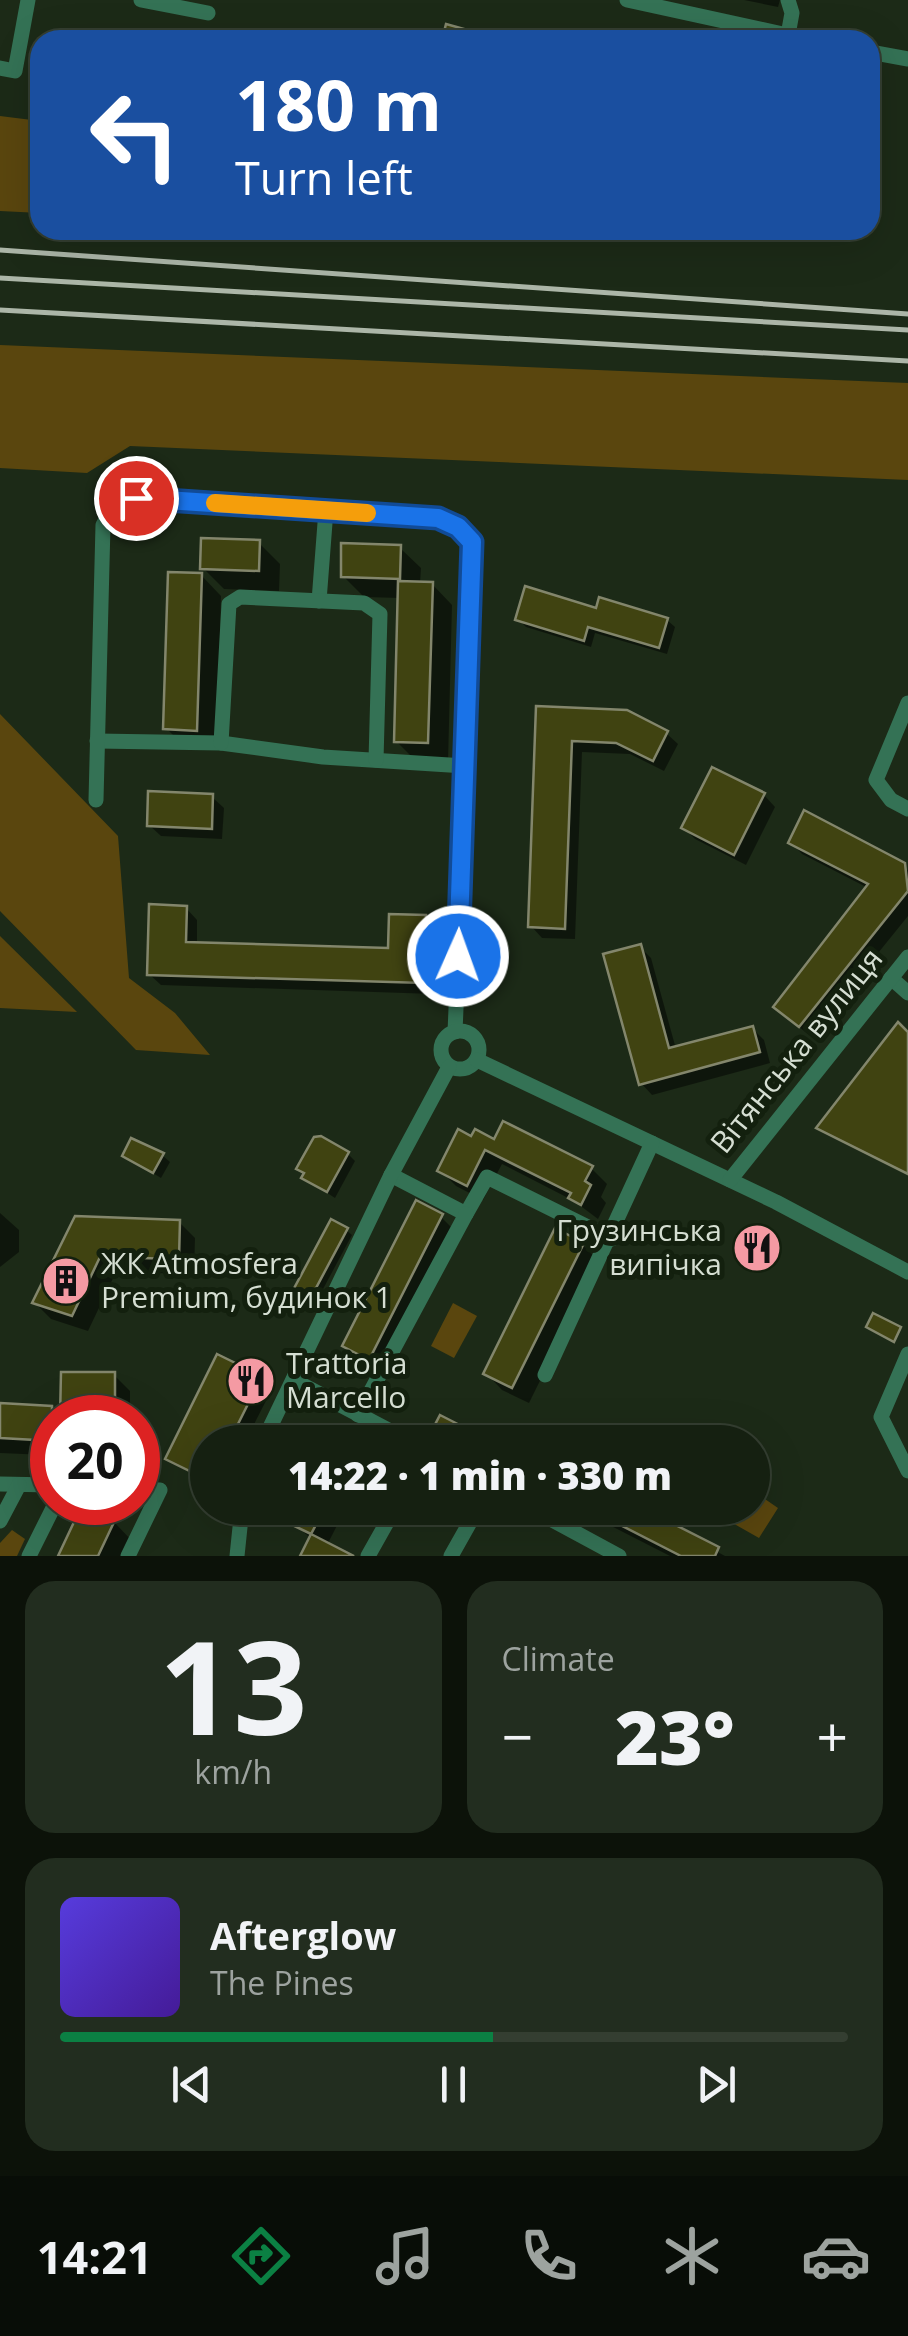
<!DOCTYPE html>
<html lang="en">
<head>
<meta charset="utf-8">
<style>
  :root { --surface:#152011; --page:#222d1f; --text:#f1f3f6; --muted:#9da39f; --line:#343e31; --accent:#0b8043 }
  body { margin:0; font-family:"Open Sans",sans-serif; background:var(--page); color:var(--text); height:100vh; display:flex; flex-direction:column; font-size:38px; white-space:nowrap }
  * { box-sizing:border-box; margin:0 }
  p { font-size:32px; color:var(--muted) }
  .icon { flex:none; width:55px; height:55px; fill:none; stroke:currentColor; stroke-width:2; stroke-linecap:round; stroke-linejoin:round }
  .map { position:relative; height:1556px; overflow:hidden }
  .details { display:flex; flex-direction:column; gap:25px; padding:25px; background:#0c1209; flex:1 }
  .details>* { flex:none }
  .banner { position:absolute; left:30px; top:30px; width:850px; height:210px; border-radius:30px; box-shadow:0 10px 40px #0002,0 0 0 2px var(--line); background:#1a4fa0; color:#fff; overflow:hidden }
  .speed { position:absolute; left:30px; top:1395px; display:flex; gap:20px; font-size:50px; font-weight:700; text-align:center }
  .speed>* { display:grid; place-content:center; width:130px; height:130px; border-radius:50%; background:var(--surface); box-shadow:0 10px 40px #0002,0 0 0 2px var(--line); line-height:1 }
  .speed .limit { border:15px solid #d22; background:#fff; color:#111 }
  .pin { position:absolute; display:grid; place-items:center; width:85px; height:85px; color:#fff; margin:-42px; border:5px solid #fff; border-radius:50%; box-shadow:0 2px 10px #0007 }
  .me { position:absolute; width:110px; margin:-55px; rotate:2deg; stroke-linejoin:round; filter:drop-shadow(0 0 8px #0008) }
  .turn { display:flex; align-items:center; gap:35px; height:210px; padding:0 40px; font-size:45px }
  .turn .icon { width:130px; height:130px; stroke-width:2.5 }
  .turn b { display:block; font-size:70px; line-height:85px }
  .big { font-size:75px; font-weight:800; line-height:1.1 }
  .details .widget { flex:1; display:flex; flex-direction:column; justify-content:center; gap:15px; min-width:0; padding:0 35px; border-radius:30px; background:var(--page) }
  .details .dial { align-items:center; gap:0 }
  .dial b { font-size:130px; line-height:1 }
  .song { display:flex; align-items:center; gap:30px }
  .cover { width:120px; height:120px; border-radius:15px; background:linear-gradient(135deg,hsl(250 70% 55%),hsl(260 70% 35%)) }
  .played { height:10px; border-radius:5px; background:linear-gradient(90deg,var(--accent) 55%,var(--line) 55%) }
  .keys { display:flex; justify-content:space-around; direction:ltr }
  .heat { display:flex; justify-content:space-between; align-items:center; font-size:55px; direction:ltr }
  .details .tiles { flex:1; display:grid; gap:25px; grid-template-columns:1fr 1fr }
  .widget:last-child { grid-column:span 2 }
  .trip { position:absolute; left:190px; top:1425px; width:580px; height:100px; border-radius:50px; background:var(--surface); box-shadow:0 10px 40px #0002,0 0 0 2px var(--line); font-weight:800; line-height:100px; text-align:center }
  .menu { display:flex; height:160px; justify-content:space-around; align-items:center; background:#080d07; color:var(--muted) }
  .menu .icon { width:70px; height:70px }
  .menu .active { color:var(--accent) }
  .menu b { font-size:45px; color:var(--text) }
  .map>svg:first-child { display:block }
  .green { fill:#5a460e }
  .shadow { fill:#0007 }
  .building { fill:#404311; stroke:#83866c; stroke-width:2.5 }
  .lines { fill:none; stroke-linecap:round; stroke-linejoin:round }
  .minor { stroke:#347255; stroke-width:15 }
  .rail { stroke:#acb6a8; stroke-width:5 }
  .route-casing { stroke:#114b97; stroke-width:25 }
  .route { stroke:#1a73e8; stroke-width:18 }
  .slow { stroke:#f59e0b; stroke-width:18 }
  .labels { text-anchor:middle; stroke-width:10; stroke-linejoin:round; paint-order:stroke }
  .street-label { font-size:30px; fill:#d5ded2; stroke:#13200e }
  .poi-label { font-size:30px; fill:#d5ded2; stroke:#13200e; text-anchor:start }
</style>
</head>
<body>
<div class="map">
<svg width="908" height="1556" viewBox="0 0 908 1556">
  <rect width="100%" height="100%" fill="#1c2a17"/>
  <!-- green -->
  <g class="green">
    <polygon points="0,116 40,121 40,213 0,211"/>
    <polygon points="425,230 560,230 568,236"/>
    <polygon points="0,345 908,383 908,480 130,446 87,473 0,468"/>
    <polygon points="0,714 118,836 129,978 175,1013 210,1055 136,1050 0,911"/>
    <polygon points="0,936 77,1012 0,1008"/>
    <polygon points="453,1303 477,1316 454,1358 431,1346"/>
    <polygon points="753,1491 778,1508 759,1538 729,1521 736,1508 752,1508"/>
    <polygon points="12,1530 25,1539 17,1556 0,1556 0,1543"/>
  </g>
  <!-- shadow -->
  <g class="shadow">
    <polygon points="744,0 780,0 778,7"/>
    <polygon points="259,543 280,564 279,591 224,589 203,568"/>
    <polygon points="400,548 421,568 420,584 432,584 452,605 448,763 417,762 396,741 400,598 364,597 343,576"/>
    <polygon points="201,575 221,596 217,750 187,749 166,728"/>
    <polygon points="597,611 667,620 675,627 667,654 595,633 591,647 526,627 518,619"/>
    <polygon points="539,709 666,733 678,744 664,771 630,754 582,752 575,939 542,938 531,926"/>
    <polygon points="764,795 775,807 746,865 695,839 684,828"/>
    <polygon points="212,797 224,808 222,839 161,836 149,825"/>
    <polygon points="791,842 908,870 908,916 811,1036 787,1018 868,888 802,854"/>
    <polygon points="186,908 197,920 197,945 390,951 425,918 436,929 434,994 161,985 149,974"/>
    <polygon points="640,947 651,958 676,1049 752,1028 764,1040 770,1063 652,1095 641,1083"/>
    <polygon points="908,1035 908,1175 819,1128"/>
    <polygon points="472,1139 591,1168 607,1184 601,1197 606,1203 598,1219 574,1201 502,1164 483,1200 456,1186 440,1170"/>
    <polygon points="348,1154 355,1161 335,1198 304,1178"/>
    <polygon points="162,1155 170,1162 161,1178 125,1156"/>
    <polygon points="0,1213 19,1230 19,1252 0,1267"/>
    <polygon points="441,1217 457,1233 386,1374 361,1362 345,1346"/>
    <polygon points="76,1219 179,1222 195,1238 194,1274 116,1272 88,1331 51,1319 35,1303"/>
    <polygon points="346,1230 352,1235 315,1304 297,1294"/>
    <polygon points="583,1245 599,1261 529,1403 502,1390 486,1373"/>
    <polygon points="114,1375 130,1391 130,1418 52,1418 52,1461 46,1455 0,1453 0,1406 62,1409"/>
    <polygon points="260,1378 272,1389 245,1442 208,1442 208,1484 168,1459"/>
    <polygon points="294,1508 346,1508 327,1545 347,1556 303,1556 312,1539 290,1521"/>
    <polygon points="576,1508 637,1508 725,1556 670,1556"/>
    <polygon points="114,1522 134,1543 128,1556 61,1556"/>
  </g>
  <!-- building -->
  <g class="building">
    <polygon points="446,24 468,30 465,40 442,40"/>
    <polygon points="201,538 260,540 259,571 200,569"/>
    <polygon points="341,543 401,545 400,579 341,577"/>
    <polygon points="168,572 202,573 197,731 163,729"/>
    <polygon points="398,581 433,582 428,743 394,742"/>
    <polygon points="525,586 596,608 599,597 668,618 659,648 588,627 584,641 515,620"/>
    <polygon points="536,706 627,710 668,731 653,761 616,743 572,741 565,929 528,927"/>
    <polygon points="712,767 765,793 734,855 681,828"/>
    <polygon points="148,791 213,794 212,829 147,826"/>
    <polygon points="804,810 905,863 908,891 799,1027 773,1007 868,884 788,843"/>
    <polygon points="149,904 187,906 186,942 388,948 389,914 426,915 424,983 147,975"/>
    <polygon points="641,944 669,1048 753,1026 760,1052 639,1085 603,954"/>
    <polygon points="898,1022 908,1032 908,1174 816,1128"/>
    <polygon points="503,1121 593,1166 585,1181 591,1185 581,1205 568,1198 571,1193 485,1150 467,1186 437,1171 458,1129 471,1136 475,1129 494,1139"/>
    <polygon points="321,1136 349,1152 327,1192 301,1178 304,1173 296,1169 314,1137"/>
    <polygon points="131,1138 164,1153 153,1173 122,1156"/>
    <polygon points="416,1200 443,1214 369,1360 342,1346"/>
    <polygon points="75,1216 180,1220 179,1259 100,1257 72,1316 32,1303"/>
    <polygon points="331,1219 348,1228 308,1303 291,1294"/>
    <polygon points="555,1228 584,1243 512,1388 483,1374"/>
    <polygon points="873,1313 901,1327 894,1342 866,1327"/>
    <polygon points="217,1354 262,1376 229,1442 208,1442 208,1480 165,1459"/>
    <polygon points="61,1372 115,1372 115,1418 60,1418"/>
    <polygon points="0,1403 52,1406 52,1447 35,1447 35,1440 0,1438"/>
    <polygon points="440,1415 493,1442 438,1442 428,1438"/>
    <polygon points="82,1505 115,1520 98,1556 58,1556"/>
    <polygon points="294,1508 325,1508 311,1534 286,1522"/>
    <polygon points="587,1508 642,1508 719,1547 715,1556 681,1556"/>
    <polygon points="311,1534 354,1556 300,1556"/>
  </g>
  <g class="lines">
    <!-- minor -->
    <g class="minor">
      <polyline points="141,0 208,13"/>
      <polyline points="627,0 810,40"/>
      <polyline points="788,35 792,13 788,0"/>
      <polyline points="870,52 908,59"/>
      <polyline points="0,68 15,71 28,0"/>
      <polyline points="319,601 326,510"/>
      <polyline points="908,703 876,780 891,800 908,809"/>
      <polyline points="97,741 221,743 323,757 465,766"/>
      <polyline points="221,743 229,604 240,597 364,603 380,614 376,760"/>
      <path d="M96 800 103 525C111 509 118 502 136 498L438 518C462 529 472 537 475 563L455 1032"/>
      <polyline points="891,978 908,993"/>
      <circle cx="460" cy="1050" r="19"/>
      <polyline points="477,1060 776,1202 908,1272"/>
      <polyline points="391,1175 466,1214 487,1177 612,1239"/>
      <polyline points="730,1180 908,957"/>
      <polyline points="908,1354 881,1417 908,1471"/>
      <polyline points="545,1375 652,1143"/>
      <polyline points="293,1380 411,1442"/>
      <polyline points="358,1415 466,1214"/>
      <polyline points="263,1442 391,1175 449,1067"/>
      <polyline points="0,1484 52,1485"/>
      <polyline points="530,1508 619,1556"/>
      <polyline points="0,1521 19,1485"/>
      <polyline points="29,1556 56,1502"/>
      <polyline points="128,1556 160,1490 138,1489"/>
      <polyline points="237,1556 242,1508"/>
      <polyline points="368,1556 395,1508"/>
      <polyline points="451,1556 478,1508"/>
    </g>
    <!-- rail -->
    <g class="rail">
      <polyline points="0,250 908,314"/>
      <polyline points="0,278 908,330"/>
      <polyline points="0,310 908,361"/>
    </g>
  </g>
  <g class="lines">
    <!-- route casing -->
    <g class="route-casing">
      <polyline id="route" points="136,498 438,518 458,527 472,542 458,956"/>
    </g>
    <!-- route -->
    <use href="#route" class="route"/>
    <!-- slow -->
    <polyline class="slow" points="215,503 367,513"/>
  </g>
  <!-- icons -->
  <defs>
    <g id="restaurant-disc" transform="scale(2.5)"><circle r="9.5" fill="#f49aa3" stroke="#13200e"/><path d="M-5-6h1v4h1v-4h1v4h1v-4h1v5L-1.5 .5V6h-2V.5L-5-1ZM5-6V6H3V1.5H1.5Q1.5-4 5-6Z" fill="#111"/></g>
    <g id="building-disc" transform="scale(2.5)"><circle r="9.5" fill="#f49aa3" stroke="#13200e"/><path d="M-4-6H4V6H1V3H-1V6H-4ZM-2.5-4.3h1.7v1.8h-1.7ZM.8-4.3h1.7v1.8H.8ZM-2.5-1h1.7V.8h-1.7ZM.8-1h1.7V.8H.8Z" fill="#111"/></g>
  </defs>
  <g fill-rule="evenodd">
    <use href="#restaurant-disc" x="757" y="1248"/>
    <use href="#building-disc" x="66" y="1281"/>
    <use href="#restaurant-disc" x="251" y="1381"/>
  </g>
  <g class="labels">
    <!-- street labels -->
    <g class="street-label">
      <text transform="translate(797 1051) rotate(-51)" y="10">Вітянська вулиця</text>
    </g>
    <!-- poi labels -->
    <g class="poi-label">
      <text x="722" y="1241" text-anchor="end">Грузинська<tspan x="722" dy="34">випічка</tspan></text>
      <text x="101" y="1274">ЖК Atmosfera<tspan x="101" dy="34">Premium, будинок 1</tspan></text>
      <text x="286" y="1374">Trattoria<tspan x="286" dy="34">Marcello</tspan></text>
    </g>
  </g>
</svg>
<div class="speed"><div class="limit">20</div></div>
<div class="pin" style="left:136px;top:498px;background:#d93025"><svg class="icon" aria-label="arrive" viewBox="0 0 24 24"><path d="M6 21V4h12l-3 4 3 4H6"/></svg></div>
<svg class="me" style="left:458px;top:956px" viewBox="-20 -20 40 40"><circle r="17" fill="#1a73e8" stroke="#fff" stroke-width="3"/><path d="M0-11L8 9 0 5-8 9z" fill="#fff"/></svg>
<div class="trip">14:22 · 1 min · 330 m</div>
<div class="banner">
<div class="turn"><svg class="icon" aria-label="left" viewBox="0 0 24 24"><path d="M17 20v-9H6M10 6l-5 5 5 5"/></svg><div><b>180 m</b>Turn left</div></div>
</div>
</div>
<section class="details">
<div class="tiles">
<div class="widget dial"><b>13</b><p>km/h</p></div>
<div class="widget"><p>Climate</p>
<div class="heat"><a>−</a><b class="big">23°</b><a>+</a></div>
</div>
<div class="widget">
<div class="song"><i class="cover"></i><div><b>Afterglow</b><p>The Pines</p></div></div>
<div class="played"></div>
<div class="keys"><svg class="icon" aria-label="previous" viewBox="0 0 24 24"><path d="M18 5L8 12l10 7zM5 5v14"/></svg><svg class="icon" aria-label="pause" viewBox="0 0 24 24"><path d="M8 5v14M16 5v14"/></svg><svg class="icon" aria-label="next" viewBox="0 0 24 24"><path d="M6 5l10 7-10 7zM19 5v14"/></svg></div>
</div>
</div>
</section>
<nav class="menu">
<b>14:21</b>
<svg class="icon active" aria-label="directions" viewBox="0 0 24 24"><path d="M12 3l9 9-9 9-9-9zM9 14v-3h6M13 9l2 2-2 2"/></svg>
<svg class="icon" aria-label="music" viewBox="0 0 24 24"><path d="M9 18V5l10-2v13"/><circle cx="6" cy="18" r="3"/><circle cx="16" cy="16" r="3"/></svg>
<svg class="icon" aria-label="phone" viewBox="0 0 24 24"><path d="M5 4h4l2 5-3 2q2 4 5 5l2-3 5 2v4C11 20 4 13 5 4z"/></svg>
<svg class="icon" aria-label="climate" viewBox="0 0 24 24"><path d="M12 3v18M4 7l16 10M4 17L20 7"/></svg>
<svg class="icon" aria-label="car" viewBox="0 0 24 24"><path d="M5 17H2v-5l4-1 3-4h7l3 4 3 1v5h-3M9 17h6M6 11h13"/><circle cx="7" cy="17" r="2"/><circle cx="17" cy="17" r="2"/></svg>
</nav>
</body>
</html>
